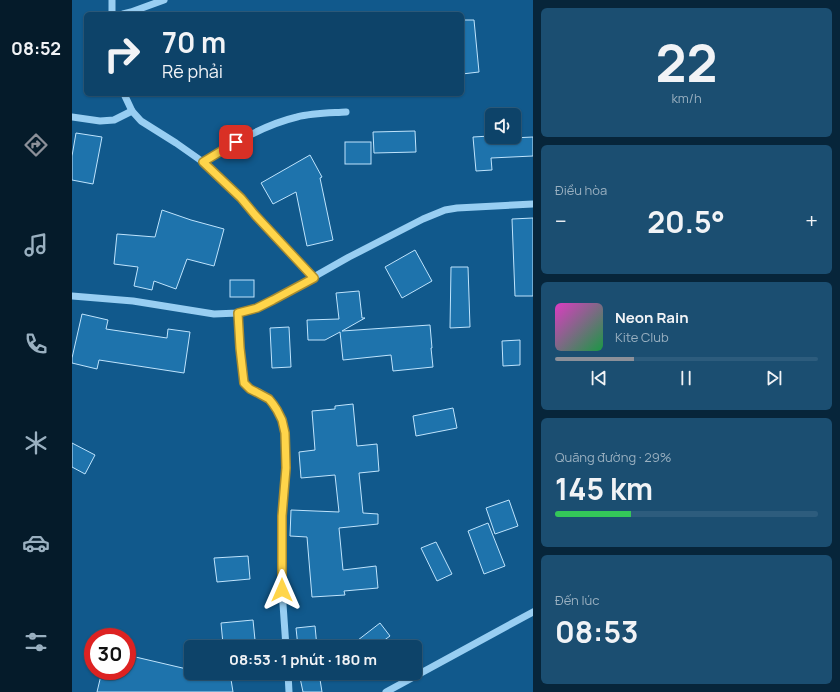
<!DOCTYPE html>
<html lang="vi">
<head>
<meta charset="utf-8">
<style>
  :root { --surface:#0d4369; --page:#1b4e71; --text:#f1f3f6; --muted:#9ab0c0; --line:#2d5c7d; --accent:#8c9099 }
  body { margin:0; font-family:Manrope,sans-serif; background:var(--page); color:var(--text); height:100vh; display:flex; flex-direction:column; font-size:15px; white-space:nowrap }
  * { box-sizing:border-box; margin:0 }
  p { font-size:13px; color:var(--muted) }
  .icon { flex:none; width:22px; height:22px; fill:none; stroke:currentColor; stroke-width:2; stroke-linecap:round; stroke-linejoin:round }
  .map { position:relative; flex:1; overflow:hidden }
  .drawer { display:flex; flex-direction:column; gap:8px; padding:8px; background:#07253a; width:307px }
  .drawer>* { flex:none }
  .top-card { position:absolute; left:12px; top:12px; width:380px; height:84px; border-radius:6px; box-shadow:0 1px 3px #0004,0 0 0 1px var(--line); background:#0d4369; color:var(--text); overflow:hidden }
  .tools { position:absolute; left:413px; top:108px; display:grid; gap:8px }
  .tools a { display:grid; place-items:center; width:36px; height:36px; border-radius:6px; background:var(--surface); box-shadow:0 1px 3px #0004,0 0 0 1px var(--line); font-size:20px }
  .speed { position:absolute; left:12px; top:628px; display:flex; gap:8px; font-size:20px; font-weight:700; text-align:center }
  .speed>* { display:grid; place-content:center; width:52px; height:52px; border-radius:50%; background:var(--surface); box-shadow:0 1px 3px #0004,0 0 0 1px var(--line); line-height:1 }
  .speed .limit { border:6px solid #d22; background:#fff; color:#111 }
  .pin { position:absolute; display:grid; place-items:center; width:34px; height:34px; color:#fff; margin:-17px; border-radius:8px; box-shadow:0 2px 6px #0006 }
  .me { position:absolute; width:44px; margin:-22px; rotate:0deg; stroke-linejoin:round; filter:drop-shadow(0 0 3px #0008) }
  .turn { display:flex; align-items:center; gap:14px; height:84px; padding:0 12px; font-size:18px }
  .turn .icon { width:52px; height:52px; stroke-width:2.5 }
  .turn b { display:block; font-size:28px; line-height:34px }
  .big { font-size:30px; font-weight:700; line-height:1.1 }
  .drawer .card { flex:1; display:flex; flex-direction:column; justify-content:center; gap:6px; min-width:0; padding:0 14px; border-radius:6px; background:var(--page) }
  .drawer .dial { align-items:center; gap:0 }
  .dial b { font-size:52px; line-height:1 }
  .song { display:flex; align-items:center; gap:12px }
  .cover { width:48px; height:48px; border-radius:6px; background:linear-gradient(135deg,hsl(310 70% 55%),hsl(140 70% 35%)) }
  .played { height:4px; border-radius:2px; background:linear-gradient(90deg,var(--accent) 30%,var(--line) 30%) }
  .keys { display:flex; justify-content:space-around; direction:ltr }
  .heat { display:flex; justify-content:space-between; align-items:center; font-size:22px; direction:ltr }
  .charge { height:6px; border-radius:3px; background:linear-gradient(90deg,#34c759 29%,var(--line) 0) }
  .trip { position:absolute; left:112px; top:640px; width:238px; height:40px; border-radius:6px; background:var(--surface); box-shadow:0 1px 3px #0004,0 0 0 1px var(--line); font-weight:700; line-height:40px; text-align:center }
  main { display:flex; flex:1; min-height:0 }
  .tab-bar { display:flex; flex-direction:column; width:72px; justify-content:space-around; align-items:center; background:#051b2a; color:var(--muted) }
  .tab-bar .icon { width:28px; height:28px }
  .tab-bar .selected { color:var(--accent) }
  .tab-bar b { font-size:18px; color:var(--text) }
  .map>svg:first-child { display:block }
  .building { fill:#1e73ac; stroke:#bfe4fd }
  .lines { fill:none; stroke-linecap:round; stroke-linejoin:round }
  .minor { stroke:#98cef2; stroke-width:7 }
  .route-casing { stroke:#a68a30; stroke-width:10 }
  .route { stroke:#ffd54a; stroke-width:7 }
</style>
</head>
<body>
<main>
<nav class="tab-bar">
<b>08:52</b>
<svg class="icon selected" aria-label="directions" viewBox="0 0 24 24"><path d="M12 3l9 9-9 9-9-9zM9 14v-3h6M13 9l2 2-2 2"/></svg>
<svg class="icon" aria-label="music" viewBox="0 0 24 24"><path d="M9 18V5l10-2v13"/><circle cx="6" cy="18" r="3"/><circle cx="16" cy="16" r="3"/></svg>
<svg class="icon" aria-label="phone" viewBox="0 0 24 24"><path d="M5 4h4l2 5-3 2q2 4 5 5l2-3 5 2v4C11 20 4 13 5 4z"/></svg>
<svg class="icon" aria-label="climate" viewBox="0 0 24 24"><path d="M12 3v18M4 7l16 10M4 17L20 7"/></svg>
<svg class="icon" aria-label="car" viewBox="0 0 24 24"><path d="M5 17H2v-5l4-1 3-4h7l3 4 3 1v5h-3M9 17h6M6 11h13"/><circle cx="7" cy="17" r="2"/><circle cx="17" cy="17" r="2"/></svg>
<svg class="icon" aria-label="filters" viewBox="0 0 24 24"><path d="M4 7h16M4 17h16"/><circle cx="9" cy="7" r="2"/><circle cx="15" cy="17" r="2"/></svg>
</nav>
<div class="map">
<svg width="461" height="692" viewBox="0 0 461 692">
  <rect width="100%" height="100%" fill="#11598c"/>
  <!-- building -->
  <g class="building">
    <polygon points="390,20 402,20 407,72 390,74"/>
    <polygon points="343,131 344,152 302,153 301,132"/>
    <polygon points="4,133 30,137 21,184 0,180 0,156"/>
    <polygon points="418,136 418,139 461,137 461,156 419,158 420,170 404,171 401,137"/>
    <rect x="273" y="142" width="26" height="22"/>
    <polygon points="238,155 250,177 248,178 261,240 235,246 224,192 201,204 189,183"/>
    <polygon points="90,210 119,220 152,229 142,266 115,259 104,289 82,281 80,290 62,286 66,267 42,264 45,234 83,237"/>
    <polygon points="461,218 461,296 443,296 440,219"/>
    <polygon points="343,250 360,281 330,298 313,267"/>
    <polygon points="379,267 396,267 398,327 378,328"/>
    <rect x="158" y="280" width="24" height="17"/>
    <polygon points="287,291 290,318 293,318 270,331 358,325 360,348 359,348 361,367 321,371 319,355 271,360 268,332 253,340 236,340 235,320 267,319 264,293"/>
    <polygon points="10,314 36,320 34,329 95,338 96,329 118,332 112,373 27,360 25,369 0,363 0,358"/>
    <polygon points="217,327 219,367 200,368 198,328"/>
    <polygon points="448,340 448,365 431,366 430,341"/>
    <polygon points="281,404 285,446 305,444 307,471 287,473 291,513 306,514 306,524 267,528 271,570 304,566 306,588 272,591 273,595 240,597 235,537 218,536 219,510 267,512 263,475 229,478 227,452 243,450 240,411 263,409 263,406"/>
    <polygon points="381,408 385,428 344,436 341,416"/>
    <polygon points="0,443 23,455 13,474 0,467"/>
    <polygon points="437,500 446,526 423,534 414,508"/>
    <polygon points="416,523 433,566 412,574 396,531"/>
    <polygon points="364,542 380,574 365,581 349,548"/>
    <polygon points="176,556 178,579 145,582 142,558"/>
    <polygon points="181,620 183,640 151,644 149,623"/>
    <polygon points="308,623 318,636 303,647 277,647"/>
    <polygon points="243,626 245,647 226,647 224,628"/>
    <polygon points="55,655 119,670 119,673 158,673 161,692 25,692 30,671 55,671"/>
    <polygon points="227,673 247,673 250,692 231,692"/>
  </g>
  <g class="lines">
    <!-- minor -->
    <g class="minor">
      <polyline points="40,0 40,14"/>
      <polyline points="51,14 59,12 92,0"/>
      <polyline points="52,94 60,111 69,121 104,143 131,162 150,179 169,198 184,217 241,278"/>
      <polyline points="0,117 28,121 42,120 60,111"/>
      <path d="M131 162C161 144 191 125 225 117 240 113 259 113 274 112"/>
      <polyline points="0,296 61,301 142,314 166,313 185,308 201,300 277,257 351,219 373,210 385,208 461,204"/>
      <polyline points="166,313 168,347 172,383 178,389 185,391 197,399 201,404 205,410 210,420 213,433 214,468 210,516 210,590 214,647"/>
      <polyline points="216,673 217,692"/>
      <polyline points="314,692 461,612"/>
    </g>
  </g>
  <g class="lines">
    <!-- route casing -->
    <g class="route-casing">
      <polyline id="route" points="164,142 131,162 169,198 184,216 242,278 201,300 185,308 166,313 168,348 172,383 178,389 184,392 197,399 201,404 205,410 210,420 213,433 214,468 210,516 210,590"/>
    </g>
    <!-- route -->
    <use href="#route" class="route"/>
  </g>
</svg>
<div class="tools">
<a><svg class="icon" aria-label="sound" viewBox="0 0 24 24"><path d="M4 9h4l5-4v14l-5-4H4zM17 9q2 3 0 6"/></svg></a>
</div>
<div class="speed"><div class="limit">30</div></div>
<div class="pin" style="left:164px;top:142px;background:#d93025"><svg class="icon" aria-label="arrive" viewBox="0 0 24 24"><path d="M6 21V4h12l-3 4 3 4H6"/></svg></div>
<svg class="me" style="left:210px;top:590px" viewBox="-20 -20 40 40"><path d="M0-17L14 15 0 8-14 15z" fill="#ffd54a" stroke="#fff" stroke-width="4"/></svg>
<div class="trip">08:53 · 1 phút · 180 m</div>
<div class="top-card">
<div class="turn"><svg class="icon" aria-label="right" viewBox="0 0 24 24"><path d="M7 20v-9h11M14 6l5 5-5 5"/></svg><div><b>70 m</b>Rẽ phải</div></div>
</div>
</div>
<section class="drawer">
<div class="card dial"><b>22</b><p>km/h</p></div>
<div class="card"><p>Điều hòa</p>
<div class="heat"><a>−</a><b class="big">20.5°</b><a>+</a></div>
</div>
<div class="card">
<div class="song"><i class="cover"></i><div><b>Neon Rain</b><p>Kite Club</p></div></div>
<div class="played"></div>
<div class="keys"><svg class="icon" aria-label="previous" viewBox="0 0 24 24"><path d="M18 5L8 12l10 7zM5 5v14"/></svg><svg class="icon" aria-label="pause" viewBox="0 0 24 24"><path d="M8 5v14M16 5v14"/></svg><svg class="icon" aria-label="next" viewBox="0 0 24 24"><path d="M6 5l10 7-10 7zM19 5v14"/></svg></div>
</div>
<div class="card"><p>Quãng đường · 29%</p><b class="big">145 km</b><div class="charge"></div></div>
<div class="card"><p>Đến lúc</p><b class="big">08:53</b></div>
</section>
</main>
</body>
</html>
